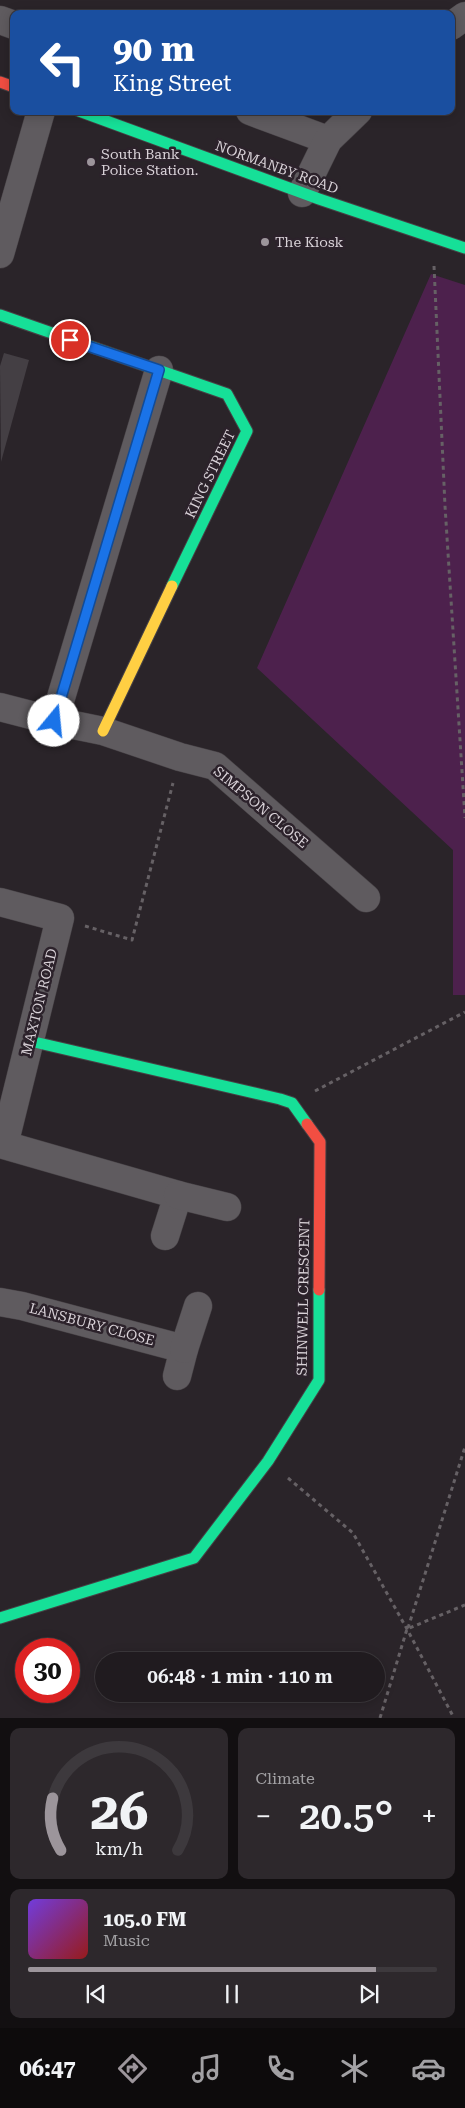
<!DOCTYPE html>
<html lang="en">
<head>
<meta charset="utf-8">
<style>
  :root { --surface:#201b1f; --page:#2d282c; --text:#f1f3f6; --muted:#a2a1a4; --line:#3d393d; --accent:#9c959b }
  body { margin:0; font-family:"Roboto Serif",serif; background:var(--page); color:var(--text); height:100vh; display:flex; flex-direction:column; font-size:19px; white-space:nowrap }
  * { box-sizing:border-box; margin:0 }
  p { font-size:16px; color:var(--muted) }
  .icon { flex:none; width:28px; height:28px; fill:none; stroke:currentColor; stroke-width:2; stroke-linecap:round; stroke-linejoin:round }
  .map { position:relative; height:1718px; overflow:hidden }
  .drawer { display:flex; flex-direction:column; gap:10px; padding:10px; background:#120f11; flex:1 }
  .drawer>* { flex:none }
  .hud { position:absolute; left:10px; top:10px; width:445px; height:105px; border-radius:10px; box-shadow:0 2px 12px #0003,0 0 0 1px var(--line); background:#1a4fa0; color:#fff; overflow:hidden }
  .speed { position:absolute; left:15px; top:1638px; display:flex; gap:10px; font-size:25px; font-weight:700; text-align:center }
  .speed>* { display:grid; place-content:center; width:65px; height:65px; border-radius:50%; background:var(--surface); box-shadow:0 2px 12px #0003,0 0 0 1px var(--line); line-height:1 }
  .speed .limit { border:8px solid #d22; background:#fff; color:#111 }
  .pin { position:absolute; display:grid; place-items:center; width:42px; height:42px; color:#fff; margin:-21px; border:2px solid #fff; border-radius:50%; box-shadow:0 1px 5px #0007 }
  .me { position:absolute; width:55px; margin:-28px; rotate:17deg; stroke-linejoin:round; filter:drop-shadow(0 0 4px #0008) }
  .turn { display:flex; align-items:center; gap:18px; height:105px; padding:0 20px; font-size:22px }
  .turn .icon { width:65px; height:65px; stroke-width:2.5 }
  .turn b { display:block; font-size:35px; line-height:42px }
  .big { font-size:38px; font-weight:600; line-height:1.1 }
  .drawer .widget { flex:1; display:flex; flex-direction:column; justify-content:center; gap:8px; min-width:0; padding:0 18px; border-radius:10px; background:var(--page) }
  .drawer .dial { align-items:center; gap:0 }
  .dial svg { height:130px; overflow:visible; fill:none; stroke:var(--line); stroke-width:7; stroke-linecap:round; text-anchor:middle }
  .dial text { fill:var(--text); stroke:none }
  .song { display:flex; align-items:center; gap:15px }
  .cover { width:60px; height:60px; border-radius:8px; background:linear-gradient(135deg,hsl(260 70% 55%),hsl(0 70% 35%)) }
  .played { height:5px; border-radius:2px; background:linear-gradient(90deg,var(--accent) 85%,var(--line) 85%) }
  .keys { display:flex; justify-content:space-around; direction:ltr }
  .heat { display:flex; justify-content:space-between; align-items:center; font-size:28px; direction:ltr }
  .drawer .tiles { flex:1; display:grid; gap:10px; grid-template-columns:1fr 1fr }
  .widget:last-child { grid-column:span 2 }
  .trip { position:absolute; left:95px; top:1652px; width:290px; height:50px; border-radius:25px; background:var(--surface); box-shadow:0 2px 12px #0003,0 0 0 1px var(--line); font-weight:600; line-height:50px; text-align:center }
  .dock { display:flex; height:80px; justify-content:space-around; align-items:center; background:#0d0b0c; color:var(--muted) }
  .dock .icon { width:35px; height:35px }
  .dock .on { color:var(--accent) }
  .dock b { font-size:22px; color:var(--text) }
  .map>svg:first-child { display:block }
  .green { fill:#4d214d }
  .building { fill:#443f44 }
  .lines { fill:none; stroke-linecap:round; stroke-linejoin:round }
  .street-casing { stroke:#464145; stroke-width:29 }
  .fast-casing { stroke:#464145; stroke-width:13 }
  .slow-casing { stroke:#464145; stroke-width:13 }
  .jam-casing { stroke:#464145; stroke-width:13 }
  .path { stroke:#666165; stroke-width:3; stroke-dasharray:4 4; stroke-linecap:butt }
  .street { stroke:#5f5b5f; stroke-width:28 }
  .fast { stroke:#16e098; stroke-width:11 }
  .slow { stroke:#ffcf43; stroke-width:11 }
  .jam { stroke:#f24e42; stroke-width:11 }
  .route-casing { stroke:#114b97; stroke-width:12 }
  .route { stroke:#1a73e8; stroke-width:9 }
  .poi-dot { fill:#9c959b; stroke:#2c222b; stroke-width:2 }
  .labels { text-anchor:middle; stroke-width:5; stroke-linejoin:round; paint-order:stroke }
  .poi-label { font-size:14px; fill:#d9d2d8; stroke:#2c222b; text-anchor:start }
  .street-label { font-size:14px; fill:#d9d2d8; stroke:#2c222b }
</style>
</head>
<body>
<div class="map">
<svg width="465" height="1718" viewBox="0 0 465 1718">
  <rect width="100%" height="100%" fill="#2a2429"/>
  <!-- green -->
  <polygon class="green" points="431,274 465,285 465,995 453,995 453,850 257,668"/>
  <!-- building -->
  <polygon class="building" points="4,353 29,360 1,462 0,366"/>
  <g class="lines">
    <!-- street casing -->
    <g class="street-casing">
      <g id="street">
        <polyline points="0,20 14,25"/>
        <polyline points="451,26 465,16"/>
        <polyline points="250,111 328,140"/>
        <polyline points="302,193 328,140 358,111"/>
        <polyline points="0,254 41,111"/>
        <polyline points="0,707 54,721 103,731 180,757 215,766 366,898"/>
        <polyline points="54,721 159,370"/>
        <polyline points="0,902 60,918 4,1145 178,1195 165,1236"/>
        <polyline points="178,1195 227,1207"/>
        <polyline points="0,1302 22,1306 184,1349 177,1376"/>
        <polyline points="184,1349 198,1306"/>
      </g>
    </g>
    <!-- fast casing -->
    <g class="fast-casing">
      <g id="fast">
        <polyline points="79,111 319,199 465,248"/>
        <polyline points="0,315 227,394 247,431 172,586"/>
        <polyline points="30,1041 280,1099 292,1103 307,1124"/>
        <polyline points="0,1618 194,1558 268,1461 319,1380 319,1290"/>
      </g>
    </g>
    <!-- slow casing -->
    <g class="slow-casing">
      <polyline id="slow" points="103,731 172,586"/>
    </g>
    <!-- jam casing -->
    <g class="jam-casing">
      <g id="jam">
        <polyline points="0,82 14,87"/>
        <polyline points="307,1124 320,1142 319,1290"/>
      </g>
    </g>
    <!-- path -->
    <g class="path">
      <polyline points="434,266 445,506 465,818"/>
      <polyline points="85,926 132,940 173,783"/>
      <polyline points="315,1091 465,1012"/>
      <polyline points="288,1478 353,1533 407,1629 454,1718"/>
      <polyline points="408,1628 465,1447"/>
      <polyline points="380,1718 407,1629 465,1605"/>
    </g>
    <!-- street -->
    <use href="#street" class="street"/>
    <!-- fast -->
    <use href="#fast" class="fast"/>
    <!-- slow -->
    <use href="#slow" class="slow"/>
    <!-- jam -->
    <use href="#jam" class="jam"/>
  </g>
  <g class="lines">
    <!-- route casing -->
    <g class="route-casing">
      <polyline id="route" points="54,721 159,370 70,340"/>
    </g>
    <!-- route -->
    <use href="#route" class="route"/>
  </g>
  <!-- markers -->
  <g class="poi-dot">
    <circle cx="91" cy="162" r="5"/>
    <circle cx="265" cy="242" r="5"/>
  </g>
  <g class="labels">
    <!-- poi labels -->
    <g class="poi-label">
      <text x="101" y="159">South Bank<tspan x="101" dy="16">Police Station.</tspan></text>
      <text x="275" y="247">The Kiosk</text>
    </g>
    <!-- street labels -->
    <g class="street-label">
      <text transform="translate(277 167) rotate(20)" y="5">NORMANBY ROAD</text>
      <text transform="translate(210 474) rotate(-64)" y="5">KING STREET</text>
      <text transform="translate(261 807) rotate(40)" y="5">SIMPSON CLOSE</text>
      <text transform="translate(39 1002) rotate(-76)" y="5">MAXTON ROAD</text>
      <text transform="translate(303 1297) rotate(-89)" y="5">SHINWELL CRESCENT</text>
      <text transform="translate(92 1324) rotate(15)" y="5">LANSBURY CLOSE</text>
    </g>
  </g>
</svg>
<div class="speed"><div class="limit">30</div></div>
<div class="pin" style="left:70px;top:340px;background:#d93025"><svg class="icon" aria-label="arrive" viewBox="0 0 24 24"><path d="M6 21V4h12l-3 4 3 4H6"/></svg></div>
<svg class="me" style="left:54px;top:721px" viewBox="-20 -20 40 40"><circle r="19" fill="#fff"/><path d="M0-13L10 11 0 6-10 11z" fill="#1a73e8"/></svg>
<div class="trip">06:48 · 1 min · 110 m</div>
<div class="hud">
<div class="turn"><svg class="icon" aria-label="left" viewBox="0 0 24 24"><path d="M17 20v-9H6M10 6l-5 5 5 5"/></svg><div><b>90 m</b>King Street</div></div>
</div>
</div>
<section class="drawer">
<div class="tiles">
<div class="widget dial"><svg viewBox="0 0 100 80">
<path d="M14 69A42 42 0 1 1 86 69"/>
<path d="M14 69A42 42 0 0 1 9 37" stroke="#9c959b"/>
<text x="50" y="56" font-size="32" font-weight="700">26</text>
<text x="50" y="72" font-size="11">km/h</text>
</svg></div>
<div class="widget"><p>Climate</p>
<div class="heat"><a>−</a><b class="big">20.5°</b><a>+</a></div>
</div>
<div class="widget">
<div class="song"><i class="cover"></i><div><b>105.0 FM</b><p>Music</p></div></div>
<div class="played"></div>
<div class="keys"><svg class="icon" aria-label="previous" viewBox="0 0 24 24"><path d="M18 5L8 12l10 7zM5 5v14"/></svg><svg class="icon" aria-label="pause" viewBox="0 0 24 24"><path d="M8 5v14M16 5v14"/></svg><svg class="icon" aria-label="next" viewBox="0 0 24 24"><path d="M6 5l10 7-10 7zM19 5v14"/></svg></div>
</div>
</div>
</section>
<nav class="dock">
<b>06:47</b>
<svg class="icon on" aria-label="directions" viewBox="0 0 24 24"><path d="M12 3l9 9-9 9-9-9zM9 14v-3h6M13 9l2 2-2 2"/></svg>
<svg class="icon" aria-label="music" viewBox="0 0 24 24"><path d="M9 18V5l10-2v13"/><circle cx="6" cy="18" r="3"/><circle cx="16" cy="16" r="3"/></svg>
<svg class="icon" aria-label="phone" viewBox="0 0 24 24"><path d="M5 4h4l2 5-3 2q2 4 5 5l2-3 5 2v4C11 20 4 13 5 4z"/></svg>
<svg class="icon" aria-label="climate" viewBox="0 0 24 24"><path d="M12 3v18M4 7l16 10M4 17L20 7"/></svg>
<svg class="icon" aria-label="car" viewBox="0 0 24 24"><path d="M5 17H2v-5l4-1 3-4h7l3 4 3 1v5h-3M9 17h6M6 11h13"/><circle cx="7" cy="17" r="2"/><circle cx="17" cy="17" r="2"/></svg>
</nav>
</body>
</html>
